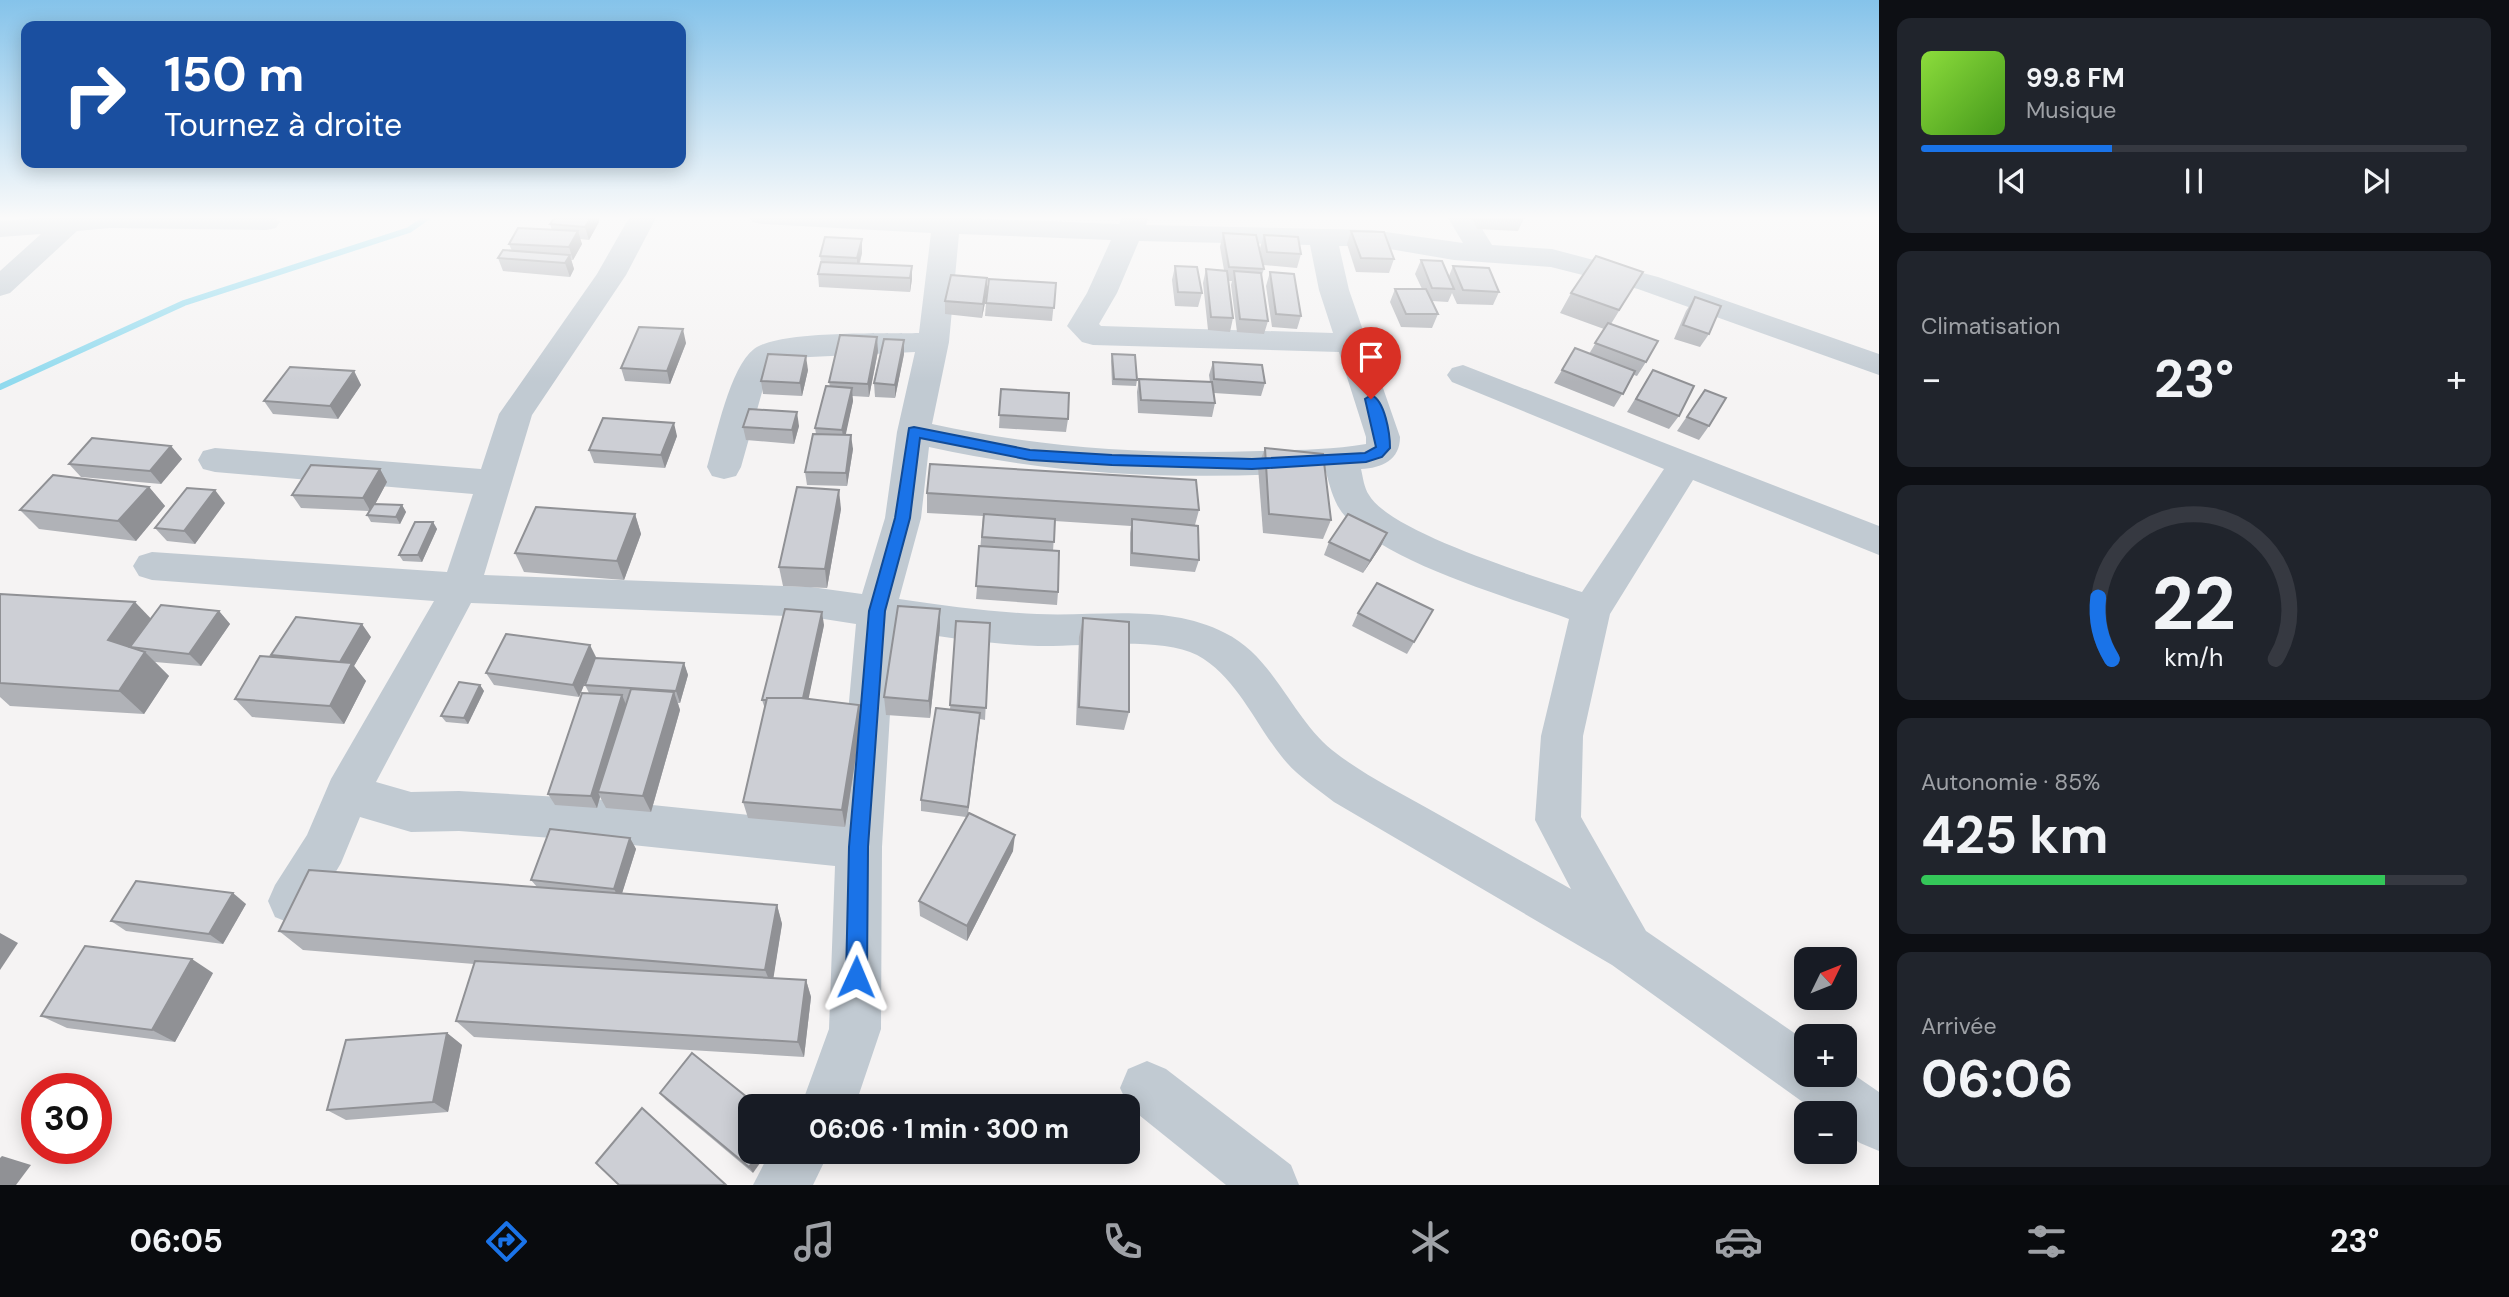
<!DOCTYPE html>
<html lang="fr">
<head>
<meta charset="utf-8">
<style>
  :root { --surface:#171b24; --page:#20242c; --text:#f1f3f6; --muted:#9ea1a6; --line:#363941; --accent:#1a73e8 }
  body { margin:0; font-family:"DM Sans",sans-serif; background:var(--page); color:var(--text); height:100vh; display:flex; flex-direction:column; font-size:26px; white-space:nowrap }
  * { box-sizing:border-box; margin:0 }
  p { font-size:23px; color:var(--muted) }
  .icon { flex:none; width:38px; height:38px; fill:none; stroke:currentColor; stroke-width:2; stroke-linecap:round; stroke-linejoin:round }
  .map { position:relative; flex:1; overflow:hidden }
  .sheet { display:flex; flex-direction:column; gap:18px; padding:18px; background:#0d0f14; width:630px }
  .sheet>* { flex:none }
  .guide { position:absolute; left:21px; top:21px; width:665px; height:147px; border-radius:14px; box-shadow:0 4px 18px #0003; background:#1a4fa0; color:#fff; overflow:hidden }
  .needle { width:46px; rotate:47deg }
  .tools { position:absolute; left:1794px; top:947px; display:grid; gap:14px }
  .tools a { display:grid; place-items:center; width:63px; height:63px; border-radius:14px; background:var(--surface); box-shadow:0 4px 18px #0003; font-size:35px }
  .speed { position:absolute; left:21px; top:1073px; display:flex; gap:14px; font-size:35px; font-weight:700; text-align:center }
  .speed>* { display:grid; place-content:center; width:91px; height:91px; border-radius:50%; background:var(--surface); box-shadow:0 4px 18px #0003; line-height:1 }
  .speed .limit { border:10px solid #d22; background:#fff; color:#111 }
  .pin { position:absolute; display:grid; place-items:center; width:60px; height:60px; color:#fff; margin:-72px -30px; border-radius:50% 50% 50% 0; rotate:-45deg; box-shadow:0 0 7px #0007 }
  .pin .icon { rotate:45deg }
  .me { position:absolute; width:77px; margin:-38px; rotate:1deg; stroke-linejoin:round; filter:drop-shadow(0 0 5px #0008) }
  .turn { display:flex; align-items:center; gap:24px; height:147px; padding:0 28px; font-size:32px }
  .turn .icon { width:91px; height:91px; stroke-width:2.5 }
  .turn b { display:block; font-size:49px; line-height:60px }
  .big { font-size:52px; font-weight:700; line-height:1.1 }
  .sheet .card { flex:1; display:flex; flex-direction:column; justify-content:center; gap:10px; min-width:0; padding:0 24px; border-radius:14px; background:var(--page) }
  .sheet .dial { align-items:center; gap:0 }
  .dial svg { height:182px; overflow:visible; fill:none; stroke:var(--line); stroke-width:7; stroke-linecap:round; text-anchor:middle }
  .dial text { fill:var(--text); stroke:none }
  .song { display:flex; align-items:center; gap:21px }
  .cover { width:84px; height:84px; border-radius:10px; background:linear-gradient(135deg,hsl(90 70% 55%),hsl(100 70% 35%)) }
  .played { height:7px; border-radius:4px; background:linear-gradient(90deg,var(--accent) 35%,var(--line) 35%) }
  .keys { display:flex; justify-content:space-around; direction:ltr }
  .heat { display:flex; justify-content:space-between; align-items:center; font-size:38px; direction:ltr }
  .charge { height:10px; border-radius:5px; background:linear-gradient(90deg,#34c759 85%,var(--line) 0) }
  .trip { position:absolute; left:738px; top:1094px; width:402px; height:70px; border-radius:14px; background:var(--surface); box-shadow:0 4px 18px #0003; font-weight:700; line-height:70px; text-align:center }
  .dock { display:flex; height:112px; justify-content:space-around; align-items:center; background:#090b0e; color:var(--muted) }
  .dock .icon { width:49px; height:49px }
  .dock .on { color:var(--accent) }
  .dock b { font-size:32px; color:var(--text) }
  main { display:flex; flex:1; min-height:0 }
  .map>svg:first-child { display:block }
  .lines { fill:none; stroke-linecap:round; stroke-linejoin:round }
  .stream { stroke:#90daee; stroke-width:6 }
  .minor { fill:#c1cad2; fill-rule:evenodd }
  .wall { fill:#b0b2b7 }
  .shaded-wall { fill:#909195 }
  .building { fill:#cdcfd5; stroke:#909195; stroke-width:2 }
  .route { fill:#1a73e8; stroke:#114b97; stroke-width:2 }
</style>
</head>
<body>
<main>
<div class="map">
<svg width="1879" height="1185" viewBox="0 0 1879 1185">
  <rect width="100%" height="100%" fill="#f5f3f3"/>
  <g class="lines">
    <!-- stream -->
    <polyline class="stream" points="0,387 184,303 409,230 429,216"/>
    <!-- minor -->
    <g class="minor">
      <polygon points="62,216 274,216 280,222 276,228 266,230 110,228 77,231 10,293 0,296 0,271 41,234 0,237 0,221"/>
      <path d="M630 216H657L626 275 532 415 484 575 811 587 862 594 885 518 897 432 915 352 789 358 776 363 766 378 741 467 736 476 724 479 712 476 707 467C716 437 730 367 754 349 779 330 884 334 919 333L931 233 762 224 752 222 749 216H920L1119 224 1123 216H1149L1146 225 1372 230 1463 243 1447 216H1474L1492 245 1552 249 1658 277 1879 354V375L1638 289 1551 267 1454 260 1372 246H1339L1349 290 1400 437C1400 460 1382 468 1361 469 1363 477 1364 488 1369 495 1391 533 1537 577 1582 592L1664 469 1452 382 1447 375 1452 368 1463 365 1879 526V555L1693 480 1610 614 1583 736 1581 817 1646 931 1806 1041V1074H1844V1068L1879 1092V1151L1860 1143 1844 1132V1113H1818L1612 965 1334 802C1316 788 1296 775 1282 757 1255 724 1237 677 1197 655 1160 636 1081 647 1038 646 990 644 943 637 895 630L882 847 881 1029 855 1106H801L829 1029 835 866 594 841 459 831 411 832 360 817 341 863 309 917 292 924 275 917 268 901 275 885 307 835 331 779 434 601 152 580 139 576 133 566 139 556 152 552 447 572 473 494 215 472 203 469 198 460 203 451 215 448 481 469 499 414 597 274ZM959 234 1111 240 1087 293 1067 326 1082 342 1093 345 1339 352 1366 437V444C1332 450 1295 450 1260 451 1149 455 1041 448 932 424L949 342ZM1139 241 1310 245 1319 290 1333 333 1101 326 1099 324 1117 293ZM929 447C1064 477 1189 480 1326 472 1330 487 1334 504 1345 516 1387 563 1508 597 1569 619L1541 736 1535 820 1571 889C1523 862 1475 835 1427 808 1395 790 1361 773 1332 750 1291 716 1274 657 1225 633 1167 603 1099 617 1037 614 991 612 945 606 899 599L921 518ZM471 603 811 617 856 624 838 824 594 799 459 791 411 792 376 782Z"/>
      <polygon points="1147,1061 1166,1069 1291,1165 1299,1185 1226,1185 1129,1107 1120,1088 1128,1069"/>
      <polygon points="770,1152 829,1152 813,1185 753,1185"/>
    </g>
  </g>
  <!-- wall -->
  <g class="wall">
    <polygon points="556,216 598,216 599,222 589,240 580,239 582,244 573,260 571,260 574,269 570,277 503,271 498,258 512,251 509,244 552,230 550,224"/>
    <polygon points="1471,216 1523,216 1524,218 1518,231 1477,229"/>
    <polygon points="1351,231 1394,259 1389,273 1356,272 1347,244"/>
    <polygon points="1223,233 1264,269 1261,278 1268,321 1264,334 1237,332 1231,285 1232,281 1228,281 1233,318 1230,332 1208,330 1203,283 1206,269 1224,270 1220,247"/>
    <polygon points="1264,235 1301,254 1297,268 1263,265 1260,248"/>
    <polygon points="862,239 862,253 860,263 912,279 910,292 819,287 818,274 821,263 820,256"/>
    <polygon points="1421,260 1449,276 1453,266 1499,292 1493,305 1457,304 1452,293 1448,302 1432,301 1438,314 1432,328 1401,327 1390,302 1395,289 1422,289 1415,274"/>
    <polygon points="1175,266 1202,293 1198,307 1175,306 1172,280"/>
    <polygon points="1270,272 1301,316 1297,329 1272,327 1266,286"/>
    <polygon points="1643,272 1611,324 1646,362 1637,376 1634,375 1614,407 1554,383 1562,370 1589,354 1604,329 1560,313 1571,293"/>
    <polygon points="987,278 987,292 982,318 945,314 945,301"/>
    <polygon points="1056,283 1052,321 985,316 986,303"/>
    <polygon points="1695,297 1709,334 1700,347 1674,339 1686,311"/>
    <polygon points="904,340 904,354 895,398 875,397 874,383"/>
    <polygon points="686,343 670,384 625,381 621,368"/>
    <polygon points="878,351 869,397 852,396 853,401 845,435 853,449 847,486 807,485 805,472 816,434 815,428 830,387 829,382"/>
    <polygon points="1112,354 1137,380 1136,386 1112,385 1111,361"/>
    <polygon points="1213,362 1265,383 1261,396 1214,393 1215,403 1212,417 1138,413 1137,392 1139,379 1210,382 1209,375"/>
    <polygon points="808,370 802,396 763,394 761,381"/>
    <polygon points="1653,370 1679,416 1669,429 1627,412"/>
    <polygon points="354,371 361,385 338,419 273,414 264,401"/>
    <polygon points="1001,389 1068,419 1066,432 999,428"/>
    <polygon points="1705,390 1709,426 1699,440 1677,431"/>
    <polygon points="799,426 794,444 746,440 743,427"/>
    <polygon points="677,436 665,468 594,463 589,450"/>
    <polygon points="171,446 182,459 161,484 81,477 69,464"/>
    <polygon points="1265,448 1331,520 1323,539 1263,533 1258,467"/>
    <polygon points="380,469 387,482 375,504 402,505 406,512 400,524 371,522 367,515 369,511 301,508 292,495"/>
    <polygon points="149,487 165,506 136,541 39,529 20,510"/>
    <polygon points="927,493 1199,510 1195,525 1199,560 1195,572 1130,566 1130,533 1131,526 1055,521 1053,551 1058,592 1057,605 976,599 983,516 927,513"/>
    <polygon points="225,503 195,544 167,541 155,528"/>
    <polygon points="841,509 827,588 783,586 779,567"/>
    <polygon points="635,514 641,534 624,580 524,572 515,553"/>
    <polygon points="433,522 437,529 422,562 403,561 399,555"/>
    <polygon points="1387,533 1381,546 1363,573 1324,555 1329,542"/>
    <polygon points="0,594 151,619 219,611 230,624 201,666 155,662 169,676 144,714 10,706 0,697"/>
    <polygon points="1433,610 1407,654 1352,626 1358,613"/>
    <polygon points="1083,618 1129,712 1124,730 1076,725 1079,637"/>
    <polygon points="956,621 990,623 985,720 980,719 968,814 1013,851 967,941 920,916 919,901 966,817 921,811 921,800 950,710"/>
    <polygon points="824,625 808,699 861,723 845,827 748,818 743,802 765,709 762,700"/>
    <polygon points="940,628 930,718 886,715 884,697"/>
    <polygon points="371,637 354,666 366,681 344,724 252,717 235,699 273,657 271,655"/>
    <polygon points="595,658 684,663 688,675 680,703 678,703 680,710 651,812 606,808 600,797 597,808 555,805 548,794 589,693 585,685 591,668 579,697 494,685 486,673"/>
    <polygon points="480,685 484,691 468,724 446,722 441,716"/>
    <polygon points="630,838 636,849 622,893 777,905 782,924 773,978 806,980 811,997 804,1057 474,1037 456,1021 474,964 303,950 279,931 537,887 531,880"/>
    <polygon points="246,904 223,944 126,931 111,921"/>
    <polygon points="213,973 175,1042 67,1028 41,1016"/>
    <polygon points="447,1033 462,1045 448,1112 346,1120 327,1110"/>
    <polygon points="692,1053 753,1173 666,1100 660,1093"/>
  </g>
  <!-- shaded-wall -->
  <g class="shaded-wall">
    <polygon points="592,216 598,216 599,222 589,240 585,227"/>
    <polygon points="578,231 582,244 573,260 569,247"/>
    <polygon points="862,239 862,253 857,271 857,258"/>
    <polygon points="570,255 574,269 570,277 565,263"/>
    <polygon points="912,266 912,279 910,292 910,278"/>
    <polygon points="987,278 987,292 982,318 983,304"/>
    <polygon points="683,329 686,343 670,384 667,371"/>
    <polygon points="877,337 878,351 869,397 868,384"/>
    <polygon points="904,340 904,354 895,398 895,385"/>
    <polygon points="806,356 808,370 802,396 800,383"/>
    <polygon points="354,371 361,385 338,419 330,406"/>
    <polygon points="852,388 853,401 844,443 842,430"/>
    <polygon points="797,412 799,426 794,444 792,430"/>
    <polygon points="674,423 677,436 665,468 661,455"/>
    <polygon points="851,435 853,449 847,486 846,473"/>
    <polygon points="171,446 182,459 161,484 150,471"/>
    <polygon points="380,469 387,482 371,512 363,498"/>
    <polygon points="149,487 165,506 136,541 118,521"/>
    <polygon points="215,490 225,503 195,544 184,531"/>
    <polygon points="839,490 841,509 827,588 825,569"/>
    <polygon points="402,505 406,512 400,524 396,517"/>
    <polygon points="635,514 641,534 624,580 617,561"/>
    <polygon points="433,522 437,529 422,562 418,555"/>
    <polygon points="1387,533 1381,546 1363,573 1370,561"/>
    <polygon points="135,602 158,626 130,648 108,640"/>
    <polygon points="940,609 940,628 930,718 929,701"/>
    <polygon points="219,611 230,624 201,666 189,654"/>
    <polygon points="822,612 824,625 805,716 802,704"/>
    <polygon points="362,624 371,637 354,666 366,681 344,724 330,706 340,663"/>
    <polygon points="590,645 596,657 579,697 573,685"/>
    <polygon points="145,652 169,676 144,714 119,691"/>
    <polygon points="684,663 688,675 680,703 676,691"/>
    <polygon points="480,685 484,691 468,724 464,718"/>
    <polygon points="674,692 680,710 651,812 643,796"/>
    <polygon points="622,695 627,707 598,792 600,797 597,808 591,796"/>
    <polygon points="859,705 861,723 845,827 842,810"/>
    <polygon points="980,713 979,725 967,818 968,807"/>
    <polygon points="1015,835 1013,851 967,941 967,926"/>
    <polygon points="630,838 636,849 620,900 614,889"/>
    <polygon points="233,893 246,904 223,944 209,934"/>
    <polygon points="777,905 782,924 772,987 765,970"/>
    <polygon points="0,933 18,943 0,970"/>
    <polygon points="192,959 213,973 175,1042 152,1030"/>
    <polygon points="806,980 811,997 804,1057 798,1042"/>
    <polygon points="447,1033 462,1045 448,1112 433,1102"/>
    <polygon points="760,1152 768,1152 753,1173 749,1167"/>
    <polygon points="2,1156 31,1165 16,1185 0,1185 0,1158"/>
  </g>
  <!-- building -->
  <g class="building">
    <polygon points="556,216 592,216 585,227 550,224"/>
    <polygon points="1482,216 1523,216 1524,218"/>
    <polygon points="518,228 578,231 569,247 509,244"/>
    <polygon points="1351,231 1384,232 1394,259 1361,258"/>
    <polygon points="1223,233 1256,235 1264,269 1229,267"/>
    <polygon points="1264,235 1298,237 1301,254 1267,252"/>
    <polygon points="825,237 862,239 857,258 820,256"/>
    <polygon points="503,250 570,255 565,263 498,258"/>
    <polygon points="1596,256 1643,272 1619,310 1571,293"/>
    <polygon points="1421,260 1442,261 1454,289 1432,288"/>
    <polygon points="821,262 912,266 910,278 818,274"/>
    <polygon points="1175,266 1197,267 1202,293 1178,292"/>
    <polygon points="1453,266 1489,268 1499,292 1463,290"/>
    <polygon points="1206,269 1227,271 1233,318 1211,317"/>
    <polygon points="1234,271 1261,273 1268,321 1240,319"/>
    <polygon points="1270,272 1294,274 1301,316 1276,314"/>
    <polygon points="951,275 987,278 983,304 945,301"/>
    <polygon points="989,279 1056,283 1054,308 986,303"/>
    <polygon points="1395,289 1426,289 1438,314 1406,314"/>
    <polygon points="1695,297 1721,306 1709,334 1683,325"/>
    <polygon points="1608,323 1658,341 1646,362 1595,343"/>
    <polygon points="639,327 683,329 667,371 621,368"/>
    <polygon points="840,335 877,337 868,384 829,382"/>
    <polygon points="884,339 904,340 895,385 874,383"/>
    <polygon points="1575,348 1635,371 1623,394 1562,370"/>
    <polygon points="768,354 806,356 800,383 761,381"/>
    <polygon points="1112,354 1135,355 1137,380 1114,379"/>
    <polygon points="1213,362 1262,365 1265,383 1214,379"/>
    <polygon points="290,367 354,371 330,406 264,401"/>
    <polygon points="1653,370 1694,386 1679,416 1636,399"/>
    <polygon points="1139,379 1212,382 1215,403 1141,400"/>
    <polygon points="826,386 852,388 842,430 815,428"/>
    <polygon points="1001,389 1069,393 1068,419 999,415"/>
    <polygon points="1705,390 1726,398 1709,426 1687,417"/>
    <polygon points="749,409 797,412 792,430 743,427"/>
    <polygon points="603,418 674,423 661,455 589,450"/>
    <polygon points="813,434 851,435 846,473 805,472"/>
    <polygon points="92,438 171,446 150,471 69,464"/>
    <polygon points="1265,448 1323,454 1331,520 1269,514"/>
    <polygon points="930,464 1196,480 1199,510 927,493"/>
    <polygon points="311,465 380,469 363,498 292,495"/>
    <polygon points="53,475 149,487 118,521 20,510"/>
    <polygon points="797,487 839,490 825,569 779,567"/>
    <polygon points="187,488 215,490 184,531 155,528"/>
    <polygon points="374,504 402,505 396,517 367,515"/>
    <polygon points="536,507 635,514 617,561 515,553"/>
    <polygon points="984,514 1055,519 1054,542 982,537"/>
    <polygon points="1348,514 1387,533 1370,561 1329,542"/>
    <polygon points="1132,519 1198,526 1199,560 1132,553"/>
    <polygon points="415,522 433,522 418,555 399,555"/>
    <polygon points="979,546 1059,551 1058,592 976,586"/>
    <polygon points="1377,583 1433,610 1414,642 1358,613"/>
    <polygon points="0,594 135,602 108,640 145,652 119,691 0,683"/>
    <polygon points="161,605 219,611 189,654 130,647"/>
    <polygon points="898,606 940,609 929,701 884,697"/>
    <polygon points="785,609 822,612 803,698 767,698 767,700 762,700"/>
    <polygon points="296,617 362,624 340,662 271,655"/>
    <polygon points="1083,618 1129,622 1129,712 1079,707"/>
    <polygon points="956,621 990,623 986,708 950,705"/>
    <polygon points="506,634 590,645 573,685 486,673"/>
    <polygon points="260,656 352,663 330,706 235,699"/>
    <polygon points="595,658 684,663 676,691 585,685"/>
    <polygon points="459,682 480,685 464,718 441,716"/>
    <polygon points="631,689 674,692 643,796 598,792"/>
    <polygon points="582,693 622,695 591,796 548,794"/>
    <polygon points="767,698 801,698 859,705 842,810 743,802"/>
    <polygon points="936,708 980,713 968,807 921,800"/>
    <polygon points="969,813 1015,835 967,926 919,901"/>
    <polygon points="550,829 630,838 614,889 531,880"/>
    <polygon points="309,870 777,905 765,970 279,931"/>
    <polygon points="136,881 233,893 209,934 111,921"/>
    <polygon points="85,946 192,959 152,1030 41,1016"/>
    <polygon points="475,961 806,980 798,1042 456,1021"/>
    <polygon points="447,1033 433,1102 327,1110 346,1040"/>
    <polygon points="692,1053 758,1106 751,1106 751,1152 760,1152 749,1167 660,1093"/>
    <polygon points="642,1108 726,1185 619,1185 596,1163"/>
  </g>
  <!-- sky -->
  <linearGradient id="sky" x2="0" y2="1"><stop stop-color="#85c3ea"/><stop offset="0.57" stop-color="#fafafa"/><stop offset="1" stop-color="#fafafa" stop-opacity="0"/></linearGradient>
  <rect width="1879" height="382" fill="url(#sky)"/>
  <!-- route -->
  <path class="route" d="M1371 395C1385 400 1390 434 1390 448L1382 457 1366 462 1252 469 1112 465 1030 460 920 438 910 518 885 611 868 847 867 977 864 985 856 988 849 985 846 977 849 847 869 611 895 518 909 428 914 427 1030 450 1112 455 1252 459 1365 453 1376 447 1365 399Z"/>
</svg>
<div class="tools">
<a><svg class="needle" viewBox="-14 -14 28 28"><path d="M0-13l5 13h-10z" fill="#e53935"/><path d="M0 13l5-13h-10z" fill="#9ea1a6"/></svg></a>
<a>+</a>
<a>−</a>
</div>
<div class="speed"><div class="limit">30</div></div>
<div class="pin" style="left:1371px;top:399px;background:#d93025"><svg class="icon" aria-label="arrive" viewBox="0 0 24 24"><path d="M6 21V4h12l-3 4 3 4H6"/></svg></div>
<svg class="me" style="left:856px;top:977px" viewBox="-20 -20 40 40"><path d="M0-17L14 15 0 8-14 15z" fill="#1a73e8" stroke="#fff" stroke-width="4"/></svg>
<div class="trip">06:06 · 1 min · 300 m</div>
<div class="guide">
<div class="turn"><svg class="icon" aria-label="right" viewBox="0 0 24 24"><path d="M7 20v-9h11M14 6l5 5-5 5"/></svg><div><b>150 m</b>Tournez à droite</div></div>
</div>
</div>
<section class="sheet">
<div class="card">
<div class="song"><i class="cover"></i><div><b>99.8 FM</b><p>Musique</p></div></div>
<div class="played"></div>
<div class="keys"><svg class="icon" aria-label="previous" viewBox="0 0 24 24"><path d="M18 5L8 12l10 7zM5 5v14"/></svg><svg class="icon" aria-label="pause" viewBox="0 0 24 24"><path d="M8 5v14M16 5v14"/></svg><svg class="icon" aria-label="next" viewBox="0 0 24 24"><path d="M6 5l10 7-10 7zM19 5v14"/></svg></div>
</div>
<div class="card"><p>Climatisation</p>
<div class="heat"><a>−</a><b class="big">23°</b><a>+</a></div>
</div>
<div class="card dial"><svg viewBox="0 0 100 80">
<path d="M14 69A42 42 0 1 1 86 69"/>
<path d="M14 69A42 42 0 0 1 8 42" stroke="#1a73e8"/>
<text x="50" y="56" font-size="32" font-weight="700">22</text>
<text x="50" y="72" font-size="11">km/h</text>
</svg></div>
<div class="card"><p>Autonomie · 85%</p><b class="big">425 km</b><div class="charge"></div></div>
<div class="card"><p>Arrivée</p><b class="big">06:06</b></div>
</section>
</main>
<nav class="dock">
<b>06:05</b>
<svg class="icon on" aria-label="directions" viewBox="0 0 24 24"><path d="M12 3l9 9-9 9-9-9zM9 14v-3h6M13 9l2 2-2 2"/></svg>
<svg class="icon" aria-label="music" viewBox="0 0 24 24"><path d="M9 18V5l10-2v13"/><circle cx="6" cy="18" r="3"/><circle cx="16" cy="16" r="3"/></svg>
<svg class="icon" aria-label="phone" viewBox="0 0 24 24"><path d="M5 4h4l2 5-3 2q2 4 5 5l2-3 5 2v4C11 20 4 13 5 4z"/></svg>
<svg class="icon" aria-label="climate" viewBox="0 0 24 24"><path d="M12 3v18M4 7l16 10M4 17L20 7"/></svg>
<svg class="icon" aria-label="car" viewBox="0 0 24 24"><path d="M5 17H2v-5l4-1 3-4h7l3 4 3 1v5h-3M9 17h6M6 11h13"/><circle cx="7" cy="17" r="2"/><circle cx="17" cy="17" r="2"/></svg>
<svg class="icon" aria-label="filters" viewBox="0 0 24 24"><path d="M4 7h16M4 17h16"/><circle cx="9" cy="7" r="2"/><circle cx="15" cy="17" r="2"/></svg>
<b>23°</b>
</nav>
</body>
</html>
